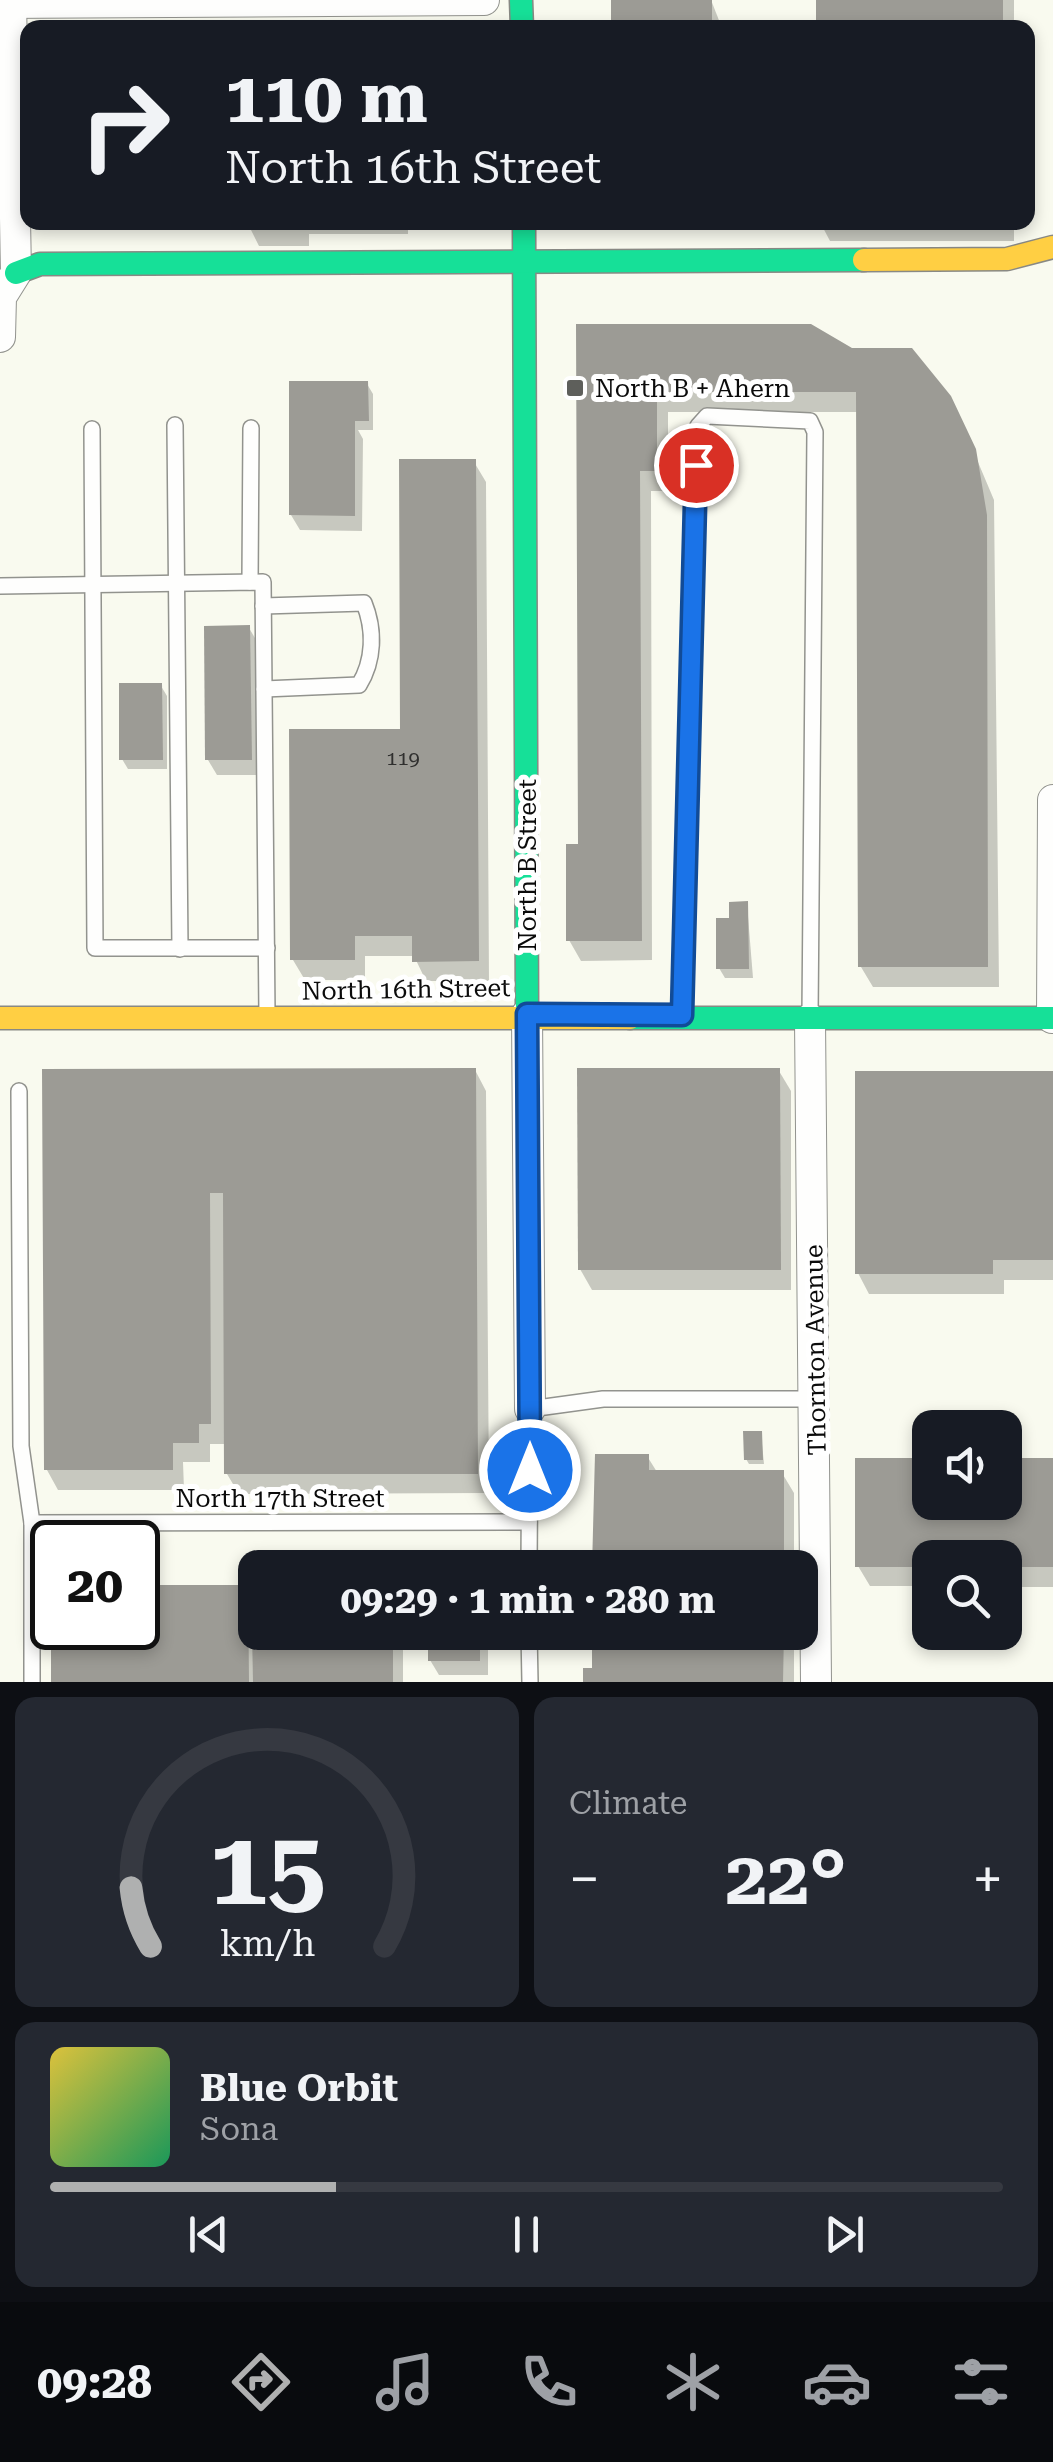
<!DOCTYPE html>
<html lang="en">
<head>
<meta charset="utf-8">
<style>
  :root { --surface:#171b24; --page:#242831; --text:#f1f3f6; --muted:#9ea1a6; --line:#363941; --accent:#afb0b0 }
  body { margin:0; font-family:"Roboto Serif",serif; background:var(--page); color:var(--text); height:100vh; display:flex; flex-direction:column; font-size:38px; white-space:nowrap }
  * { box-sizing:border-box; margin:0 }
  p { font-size:32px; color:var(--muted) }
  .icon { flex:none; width:55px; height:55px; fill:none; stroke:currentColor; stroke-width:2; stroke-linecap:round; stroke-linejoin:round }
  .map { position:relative; height:1682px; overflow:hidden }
  .drawer { display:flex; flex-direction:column; gap:15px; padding:15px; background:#0d0f14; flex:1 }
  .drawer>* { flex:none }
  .hud { position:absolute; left:20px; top:20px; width:1015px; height:210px; border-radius:20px; box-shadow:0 5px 15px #0003; background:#171b24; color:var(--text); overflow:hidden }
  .fabs { position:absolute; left:912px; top:1410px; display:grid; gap:20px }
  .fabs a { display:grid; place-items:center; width:110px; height:110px; border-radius:20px; background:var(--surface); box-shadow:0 5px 15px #0003; font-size:50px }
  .speed { position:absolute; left:30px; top:1520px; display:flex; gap:20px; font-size:50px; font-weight:700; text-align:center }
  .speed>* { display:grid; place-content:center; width:130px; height:130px; border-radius:50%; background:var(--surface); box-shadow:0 5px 15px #0003; line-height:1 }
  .speed .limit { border:5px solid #111; border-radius:15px; background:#fff; color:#111 }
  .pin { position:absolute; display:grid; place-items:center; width:85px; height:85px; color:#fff; margin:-42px; border:5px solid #fff; border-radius:50%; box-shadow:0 2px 10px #0007 }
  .me { position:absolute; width:110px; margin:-55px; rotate:0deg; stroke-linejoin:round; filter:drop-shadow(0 0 8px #0008) }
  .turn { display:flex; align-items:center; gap:35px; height:210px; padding:0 40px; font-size:45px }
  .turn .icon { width:130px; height:130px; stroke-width:2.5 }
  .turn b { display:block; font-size:70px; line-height:85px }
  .big { font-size:75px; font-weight:700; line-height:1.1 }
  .drawer .tile { flex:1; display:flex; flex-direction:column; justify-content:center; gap:15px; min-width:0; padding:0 35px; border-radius:20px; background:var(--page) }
  .drawer .dial { align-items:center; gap:0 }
  .dial svg { height:260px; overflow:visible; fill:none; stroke:var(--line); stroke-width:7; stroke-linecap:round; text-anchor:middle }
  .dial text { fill:var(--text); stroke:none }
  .song { display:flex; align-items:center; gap:30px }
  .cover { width:120px; height:120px; border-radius:15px; background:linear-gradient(135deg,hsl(50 70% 55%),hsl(150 70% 35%)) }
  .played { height:10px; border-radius:5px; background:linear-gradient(90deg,var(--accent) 30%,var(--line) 30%) }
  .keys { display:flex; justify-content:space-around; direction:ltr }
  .heat { display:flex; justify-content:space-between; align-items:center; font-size:55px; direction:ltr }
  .drawer .tiles { flex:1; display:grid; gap:15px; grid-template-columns:1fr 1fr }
  .tile:last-child { grid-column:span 2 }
  .trip { position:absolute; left:238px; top:1550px; width:580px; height:100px; border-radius:20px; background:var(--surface); box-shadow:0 5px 15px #0003; font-weight:700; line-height:100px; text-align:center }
  .tab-bar { display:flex; height:160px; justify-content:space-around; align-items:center; background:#090b0e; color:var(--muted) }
  .tab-bar .icon { width:70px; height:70px }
  .tab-bar .on { color:var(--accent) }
  .tab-bar b { font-size:45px; color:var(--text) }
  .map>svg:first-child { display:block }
  .shadow { fill:#0003 }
  .building { fill:#9c9b95 }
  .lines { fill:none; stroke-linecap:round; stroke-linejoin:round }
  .lane-casing { stroke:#92938e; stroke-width:18 }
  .street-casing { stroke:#92938e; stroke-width:32 }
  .fast-casing { stroke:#898984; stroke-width:25 }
  .slow-casing { stroke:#898984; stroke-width:25 }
  .lane { stroke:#fefefd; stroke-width:15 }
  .street { stroke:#fefefd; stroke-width:30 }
  .fast { stroke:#16e098; stroke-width:22 }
  .slow { stroke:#ffcf43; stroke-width:22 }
  .route-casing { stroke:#114b97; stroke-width:25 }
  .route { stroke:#1a73e8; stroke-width:18 }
  .poi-dot { fill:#5e5f5b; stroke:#fff; stroke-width:4 }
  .labels { text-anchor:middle; stroke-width:10; stroke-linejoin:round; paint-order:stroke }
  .number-label { font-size:20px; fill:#2f2f2e }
  .poi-label { font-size:25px; fill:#0b0b0b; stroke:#fff; text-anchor:start }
  .street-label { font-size:25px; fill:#0b0b0b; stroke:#fff }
</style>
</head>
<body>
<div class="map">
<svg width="1053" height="1682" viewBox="0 0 1053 1682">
  <rect width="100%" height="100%" fill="#f9faef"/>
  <!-- shadow -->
  <g class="shadow">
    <polygon points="711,0 722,28 614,28"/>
    <rect x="818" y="0" width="196" height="28"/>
    <polygon points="247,222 408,222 408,234 309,234 309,246 259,246"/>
    <polygon points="820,222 1014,222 1014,241 830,241"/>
    <polygon points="579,327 956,410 994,500 999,987 873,987 861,967 859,412 668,412 668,491 651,491 652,960 581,961 569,940 581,847"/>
    <polygon points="367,384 373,394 373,430 358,430 363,439 362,531 300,530 291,515"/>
    <polygon points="474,462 486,482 489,981 426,981 414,956 365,956 365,980 305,980 293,960 403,732"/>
    <polygon points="249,628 258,643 259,775 217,775 208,760"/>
    <polygon points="161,686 167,696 167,769 128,769 122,759"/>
    <polygon points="747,904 753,978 725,978 719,968 732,921"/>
    <polygon points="475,1070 486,1091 489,1493 239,1494 227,1474 227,1444 210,1444 210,1462 183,1462 184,1490 58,1490 47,1470 45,1072"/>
    <polygon points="779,1071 791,1091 791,1290 592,1290 580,1269"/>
    <polygon points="1053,1074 1053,1280 1004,1280 1004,1294 869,1294 858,1273"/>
    <polygon points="761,1434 764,1464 749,1464 746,1459"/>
    <polygon points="647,1456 657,1472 782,1473 794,1493 794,1568 596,1568"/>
    <polygon points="930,1460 930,1502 1005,1502 1005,1460 1053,1460 1053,1587 1005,1587 1005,1558 930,1558 930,1586 870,1586 858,1566"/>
    <polygon points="255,1587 255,1632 403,1632 403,1682 54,1682 53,1628 138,1628 138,1588 246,1588 255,1602"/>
    <polygon points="430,1632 488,1632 488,1675 439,1675 430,1660"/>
    <polygon points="595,1632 794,1632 794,1682 586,1682 594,1671"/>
  </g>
  <!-- building -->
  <g class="building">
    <rect x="611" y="0" width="101" height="28"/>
    <rect x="816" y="0" width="187" height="28"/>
    <rect x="245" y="222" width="54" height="4"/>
    <polygon points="576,324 811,324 852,348 912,348 951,396 976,449 987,515 988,967 858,967 856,392 657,392 657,471 640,471 642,941 566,941 566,844 578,844"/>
    <polygon points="289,381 368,381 369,421 355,421 355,516 289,515"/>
    <polygon points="399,459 476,459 479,961 412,962 412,936 355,936 355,960 290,960 289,729 400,729"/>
    <polygon points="250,625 252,760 205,760 204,626"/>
    <polygon points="119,683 162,683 163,760 119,760"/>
    <polygon points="748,901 749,969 716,969 716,918 729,918 729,902"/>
    <polygon points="476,1068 478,1474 224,1474 223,1193 210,1193 211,1424 199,1424 199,1443 173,1443 173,1470 44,1470 42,1069"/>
    <polygon points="577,1068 780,1068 781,1270 578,1270"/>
    <polygon points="855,1071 1053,1071 1053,1260 993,1260 993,1274 855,1274"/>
    <polygon points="743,1431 762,1431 763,1460 744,1460"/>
    <polygon points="595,1454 649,1454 649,1470 784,1470 784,1568 592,1568"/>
    <polygon points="855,1458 930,1458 930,1502 1005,1502 1005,1458 1053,1458 1053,1567 1005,1567 1005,1558 930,1558 930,1567 855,1567"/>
    <polygon points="138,1585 248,1585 249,1682 51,1682 51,1628 138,1628"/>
    <polygon points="252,1632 393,1632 393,1682 253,1682"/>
    <rect x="428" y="1632" width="52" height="29"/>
    <polygon points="592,1632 784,1632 783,1682 583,1682 583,1668 592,1668"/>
  </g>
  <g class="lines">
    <!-- lane casing -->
    <g class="lane-casing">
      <g id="lane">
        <polyline points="175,425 180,949"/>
        <polyline points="92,429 95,948 267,948"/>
        <polyline points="250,582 251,428"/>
        <polyline points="0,586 263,582 267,1015"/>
        <path d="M263 606 364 603C375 630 374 661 359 685L264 689"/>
        <polyline points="682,1011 698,426 707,416 810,421 815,432 810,1015"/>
        <polyline points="19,1091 21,1446 32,1523 32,1682"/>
        <polyline points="32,1523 529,1522"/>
        <polyline points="529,1568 530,1409 603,1399 816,1399"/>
        <polyline points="529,1632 530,1682"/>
      </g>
    </g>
    <!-- street casing -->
    <g class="street-casing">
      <g id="street">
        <polyline points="0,3 484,0"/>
        <polyline points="0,337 1,297 16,273 11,0"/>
        <polyline points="527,1014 530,1409"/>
        <polyline points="1052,1018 1053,800"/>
        <polyline points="810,1019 816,1682"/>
      </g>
    </g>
    <!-- fast casing -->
    <g class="fast-casing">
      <g id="fast">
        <polyline points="521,0 522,28"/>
        <polyline points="524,222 527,1014"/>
        <polyline points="16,273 40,264 864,260"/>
        <polyline points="630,1018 1053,1018"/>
      </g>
    </g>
    <!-- slow casing -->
    <g class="slow-casing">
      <g id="slow">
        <polyline points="864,260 1007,259 1053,247"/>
        <polyline points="0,1018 630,1018"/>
      </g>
    </g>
    <!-- lane -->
    <use href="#lane" class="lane"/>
    <!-- street -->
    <use href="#street" class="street"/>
    <!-- fast -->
    <use href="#fast" class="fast"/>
    <!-- slow -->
    <use href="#slow" class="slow"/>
  </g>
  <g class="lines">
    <!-- route casing -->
    <g class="route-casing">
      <polyline id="route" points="530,1470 527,1014 682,1015 696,465"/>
    </g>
    <!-- route -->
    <use href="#route" class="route"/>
  </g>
  <!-- markers -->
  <rect class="poi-dot" x="565" y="378" width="20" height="20" rx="5"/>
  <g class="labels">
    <!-- number labels -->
    <g class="number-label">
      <text x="403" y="765">119</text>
    </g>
    <!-- poi labels -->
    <g class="poi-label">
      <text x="595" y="397">North B + Ahern</text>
    </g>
    <!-- street labels -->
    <g class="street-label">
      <text transform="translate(527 865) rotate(-90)" y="9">North B Street</text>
      <text transform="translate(406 989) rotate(-1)" y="9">North 16th Street</text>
      <text transform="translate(815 1350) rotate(-91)" y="9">Thornton Avenue</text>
      <text x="280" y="1507">North 17th Street</text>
    </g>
  </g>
</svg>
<div class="fabs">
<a><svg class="icon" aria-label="sound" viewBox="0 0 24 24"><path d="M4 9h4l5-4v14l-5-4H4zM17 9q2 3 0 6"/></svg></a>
<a><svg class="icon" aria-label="search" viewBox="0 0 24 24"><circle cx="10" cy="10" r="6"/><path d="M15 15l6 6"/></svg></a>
</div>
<div class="speed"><div class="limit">20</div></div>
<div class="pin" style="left:696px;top:465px;background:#d93025"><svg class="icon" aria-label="arrive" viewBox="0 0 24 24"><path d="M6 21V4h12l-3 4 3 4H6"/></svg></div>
<svg class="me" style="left:530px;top:1470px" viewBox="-20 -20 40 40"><circle r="17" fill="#1a73e8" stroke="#fff" stroke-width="3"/><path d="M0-11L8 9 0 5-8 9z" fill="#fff"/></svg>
<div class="trip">09:29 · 1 min · 280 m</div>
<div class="hud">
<div class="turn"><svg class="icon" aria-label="right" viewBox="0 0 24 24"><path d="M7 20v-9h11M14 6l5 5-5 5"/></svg><div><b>110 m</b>North 16th Street</div></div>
</div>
</div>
<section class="drawer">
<div class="tiles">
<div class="tile dial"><svg viewBox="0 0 100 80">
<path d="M14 69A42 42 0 1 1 86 69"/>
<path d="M14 69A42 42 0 0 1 8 51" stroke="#afb0b0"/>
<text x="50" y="56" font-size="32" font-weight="700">15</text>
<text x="50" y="72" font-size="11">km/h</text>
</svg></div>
<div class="tile"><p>Climate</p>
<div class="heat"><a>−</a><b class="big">22°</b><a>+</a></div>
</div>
<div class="tile">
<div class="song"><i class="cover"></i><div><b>Blue Orbit</b><p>Sona</p></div></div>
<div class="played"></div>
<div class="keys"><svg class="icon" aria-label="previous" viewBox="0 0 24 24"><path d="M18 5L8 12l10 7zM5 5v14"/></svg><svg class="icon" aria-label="pause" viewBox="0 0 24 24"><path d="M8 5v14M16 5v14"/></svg><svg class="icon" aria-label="next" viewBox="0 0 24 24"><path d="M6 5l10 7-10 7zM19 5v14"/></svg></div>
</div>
</div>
</section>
<nav class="tab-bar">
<b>09:28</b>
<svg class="icon on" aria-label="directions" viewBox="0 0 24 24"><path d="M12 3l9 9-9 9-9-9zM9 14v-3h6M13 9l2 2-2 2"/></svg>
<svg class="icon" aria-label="music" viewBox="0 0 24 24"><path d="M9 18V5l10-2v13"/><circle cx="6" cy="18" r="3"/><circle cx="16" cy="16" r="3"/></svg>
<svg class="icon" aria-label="phone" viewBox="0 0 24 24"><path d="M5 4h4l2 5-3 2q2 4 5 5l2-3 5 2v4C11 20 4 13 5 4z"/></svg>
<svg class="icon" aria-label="climate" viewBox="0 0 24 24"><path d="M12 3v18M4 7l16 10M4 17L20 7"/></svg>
<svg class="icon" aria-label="car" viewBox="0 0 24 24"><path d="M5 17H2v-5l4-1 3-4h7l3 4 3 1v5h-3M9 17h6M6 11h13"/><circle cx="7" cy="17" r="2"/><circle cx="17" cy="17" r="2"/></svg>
<svg class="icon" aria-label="filters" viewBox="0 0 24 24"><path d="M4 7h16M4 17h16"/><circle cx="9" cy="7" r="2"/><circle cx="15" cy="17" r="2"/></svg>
</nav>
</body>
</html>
